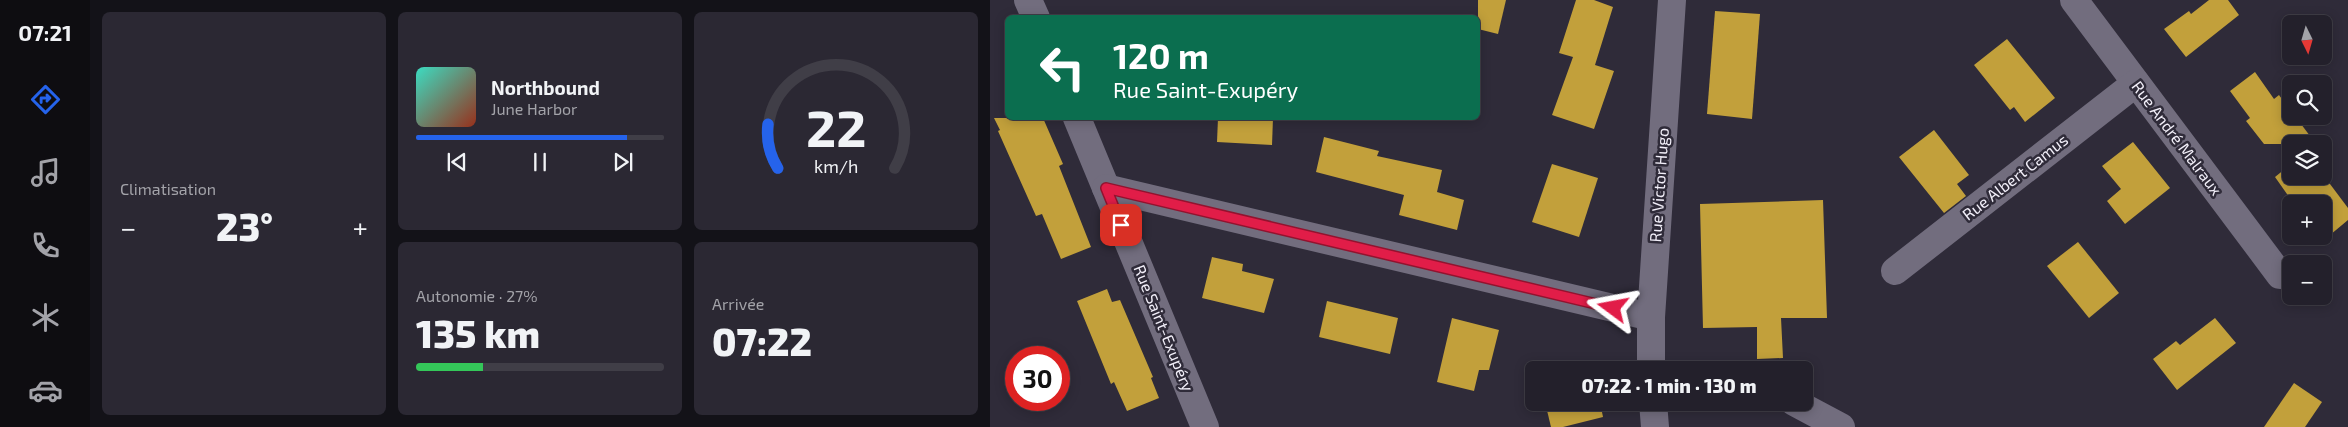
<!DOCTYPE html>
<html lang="fr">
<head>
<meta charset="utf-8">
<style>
  :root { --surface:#23202b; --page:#2b2833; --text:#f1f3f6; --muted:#a3a3a9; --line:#403e47; --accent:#2563eb }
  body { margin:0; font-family:"Exo 2",sans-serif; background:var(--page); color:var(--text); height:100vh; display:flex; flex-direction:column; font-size:19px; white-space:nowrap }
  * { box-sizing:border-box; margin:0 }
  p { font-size:16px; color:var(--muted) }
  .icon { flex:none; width:28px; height:28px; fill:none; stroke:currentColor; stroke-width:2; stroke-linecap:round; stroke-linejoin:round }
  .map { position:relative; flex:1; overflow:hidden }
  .side { display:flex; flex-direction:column; gap:12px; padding:12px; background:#131218; width:900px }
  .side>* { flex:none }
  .hud { position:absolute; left:15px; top:15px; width:475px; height:105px; border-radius:8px; box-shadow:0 2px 12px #0003,0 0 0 1px var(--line); background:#0b6e4f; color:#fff; overflow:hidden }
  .needle { width:32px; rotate:175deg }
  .fabs { position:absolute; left:1292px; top:15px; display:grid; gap:10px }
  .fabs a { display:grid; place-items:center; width:50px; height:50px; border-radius:8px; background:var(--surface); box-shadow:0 2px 12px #0003,0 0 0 1px var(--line); font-size:25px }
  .speed { position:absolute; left:15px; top:346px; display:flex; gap:10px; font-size:25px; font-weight:700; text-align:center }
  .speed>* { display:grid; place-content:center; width:65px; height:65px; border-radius:50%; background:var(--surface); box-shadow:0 2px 12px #0003,0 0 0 1px var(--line); line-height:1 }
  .speed .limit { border:8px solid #d22; background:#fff; color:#111 }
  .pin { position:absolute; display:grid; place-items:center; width:42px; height:42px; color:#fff; margin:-21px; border-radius:10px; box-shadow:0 2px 8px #0006 }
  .me { position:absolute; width:55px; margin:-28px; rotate:283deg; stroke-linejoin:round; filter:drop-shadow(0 0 4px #0008) }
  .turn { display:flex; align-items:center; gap:18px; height:105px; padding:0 25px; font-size:22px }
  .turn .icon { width:65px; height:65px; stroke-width:2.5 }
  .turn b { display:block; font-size:35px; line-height:42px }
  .big { font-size:38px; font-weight:800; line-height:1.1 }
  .side .widget { flex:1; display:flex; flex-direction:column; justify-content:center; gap:8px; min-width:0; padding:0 18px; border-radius:8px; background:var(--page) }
  .side .dial { align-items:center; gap:0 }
  .dial svg { height:130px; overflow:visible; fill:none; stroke:var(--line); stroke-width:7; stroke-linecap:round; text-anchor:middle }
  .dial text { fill:var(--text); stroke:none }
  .song { display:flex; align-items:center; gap:15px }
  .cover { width:60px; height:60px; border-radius:8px; background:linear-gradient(135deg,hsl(170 70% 55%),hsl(10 70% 35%)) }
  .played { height:5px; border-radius:2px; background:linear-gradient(90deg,var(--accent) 85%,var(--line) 85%) }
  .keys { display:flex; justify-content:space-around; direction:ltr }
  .heat { display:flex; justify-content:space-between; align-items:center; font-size:28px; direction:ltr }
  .charge { height:8px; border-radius:4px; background:linear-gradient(90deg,#34c759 27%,var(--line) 0) }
  .side .tiles { flex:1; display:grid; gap:12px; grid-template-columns:repeat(3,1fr) }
  .widget:first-child { grid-row:span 2 }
  .trip { position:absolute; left:535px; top:361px; width:288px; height:50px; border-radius:8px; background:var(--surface); box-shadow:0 2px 12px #0003,0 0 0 1px var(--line); font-weight:800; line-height:50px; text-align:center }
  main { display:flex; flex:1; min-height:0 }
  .tabs { display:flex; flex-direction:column; width:90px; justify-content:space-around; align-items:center; background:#0e0d11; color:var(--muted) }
  .tabs .icon { width:35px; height:35px }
  .tabs .current { color:var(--accent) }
  .tabs b { font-size:22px; color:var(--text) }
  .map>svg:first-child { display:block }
  .building { fill:#c2a03b }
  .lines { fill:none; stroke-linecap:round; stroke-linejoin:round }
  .minor { stroke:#726d7e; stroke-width:28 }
  .route-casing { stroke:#92132f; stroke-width:12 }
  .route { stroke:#e11d48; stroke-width:9 }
  .labels { text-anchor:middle; stroke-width:5; stroke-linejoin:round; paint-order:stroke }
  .street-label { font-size:16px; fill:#f2eff9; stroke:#2f2b39 }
</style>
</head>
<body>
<main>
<nav class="tabs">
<b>07:21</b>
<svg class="icon current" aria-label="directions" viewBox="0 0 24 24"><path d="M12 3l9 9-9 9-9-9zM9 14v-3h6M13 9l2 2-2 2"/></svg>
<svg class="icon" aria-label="music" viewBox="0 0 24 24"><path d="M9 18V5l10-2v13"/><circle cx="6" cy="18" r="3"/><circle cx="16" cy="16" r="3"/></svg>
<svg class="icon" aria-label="phone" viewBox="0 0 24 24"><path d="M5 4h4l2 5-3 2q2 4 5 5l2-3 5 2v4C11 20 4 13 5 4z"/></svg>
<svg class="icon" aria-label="climate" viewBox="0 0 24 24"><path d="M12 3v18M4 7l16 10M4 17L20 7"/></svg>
<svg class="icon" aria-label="car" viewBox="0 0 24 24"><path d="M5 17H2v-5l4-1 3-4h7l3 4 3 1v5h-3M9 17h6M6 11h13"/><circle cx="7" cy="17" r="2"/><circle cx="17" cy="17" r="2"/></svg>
</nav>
<section class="side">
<div class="tiles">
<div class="widget"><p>Climatisation</p>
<div class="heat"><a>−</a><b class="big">23°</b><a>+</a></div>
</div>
<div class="widget">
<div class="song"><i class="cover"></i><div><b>Northbound</b><p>June Harbor</p></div></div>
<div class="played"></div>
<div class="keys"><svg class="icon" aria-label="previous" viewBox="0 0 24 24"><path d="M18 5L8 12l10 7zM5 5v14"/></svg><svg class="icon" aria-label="pause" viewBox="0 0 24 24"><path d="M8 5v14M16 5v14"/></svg><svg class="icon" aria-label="next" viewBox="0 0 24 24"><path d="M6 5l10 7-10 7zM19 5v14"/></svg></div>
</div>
<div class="widget dial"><svg viewBox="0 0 100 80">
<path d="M14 69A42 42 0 1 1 86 69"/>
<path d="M14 69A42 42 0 0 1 8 42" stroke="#2563eb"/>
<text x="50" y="56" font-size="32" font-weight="700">22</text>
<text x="50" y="72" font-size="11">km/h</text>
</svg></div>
<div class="widget"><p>Autonomie · 27%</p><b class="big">135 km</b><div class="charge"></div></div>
<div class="widget"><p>Arrivée</p><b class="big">07:22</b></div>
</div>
</section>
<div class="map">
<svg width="1358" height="427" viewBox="0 0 1358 427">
  <rect width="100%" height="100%" fill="#2f2b39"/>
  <!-- building -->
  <g class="building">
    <polygon points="488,0 516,0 508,34 488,29"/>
    <polygon points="586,0 604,0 623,7 605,65 624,71 604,129 562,115 583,57 569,53"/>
    <polygon points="1219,0 1238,0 1249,15 1196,57 1174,29 1199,11 1201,14"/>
    <polygon points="725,11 770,14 762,119 717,114"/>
    <polygon points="1017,39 1065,98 1035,122 1024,107 1020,110 984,65"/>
    <polygon points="1265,72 1284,99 1289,95 1301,112 1301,116 1305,116 1326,144 1274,144 1256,121 1260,118 1240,91"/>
    <polygon points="4,118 53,118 73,164 69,166 101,247 71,259 52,214 46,216 8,131 10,130"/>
    <polygon points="228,118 283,118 282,145 227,142"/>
    <polygon points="944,130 979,175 967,184 976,196 954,213 909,157"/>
    <polygon points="334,137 389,151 387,156 452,170 447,192 474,200 467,230 409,215 414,195 326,172"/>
    <polygon points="1143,142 1180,188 1135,224 1117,201 1131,189 1112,166"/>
    <polygon points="562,164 608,178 589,237 542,222"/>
    <polygon points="1301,164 1301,176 1334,176 1358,208 1358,220 1334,240 1334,204 1304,204 1285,177"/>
    <polygon points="833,200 837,318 791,318 793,358 767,359 767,327 713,328 710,204"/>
    <polygon points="1088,242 1129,293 1099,318 1057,266"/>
    <polygon points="222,257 253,264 252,271 284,279 274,313 212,298"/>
    <polygon points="117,289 122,302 130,300 163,377 161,378 169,398 137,411 124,382 121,384 87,301"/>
    <polygon points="337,301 408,318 400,354 329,337"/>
    <polygon points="462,318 509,330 499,370 489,370 484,391 447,382"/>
    <polygon points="1225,318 1246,343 1187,390 1163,359 1186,341 1190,345"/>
    <polygon points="1304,383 1332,402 1315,427 1274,427"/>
    <polygon points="555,402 610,402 613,417 573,427 561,427"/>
  </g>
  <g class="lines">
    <!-- minor -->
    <g class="minor">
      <polyline points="38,0 46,18"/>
      <polyline points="1084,0 1290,275"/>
      <polyline points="87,118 215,427"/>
      <polyline points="116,188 661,317"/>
      <polyline points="905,271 1146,83"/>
      <polyline points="661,370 661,317 682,0"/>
      <polyline points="663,402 665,427"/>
      <polyline points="804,402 851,427"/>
    </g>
  </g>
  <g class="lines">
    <!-- route casing -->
    <g class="route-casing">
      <polyline id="route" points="131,225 116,188 623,308"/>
    </g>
    <!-- route -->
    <use href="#route" class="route"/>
  </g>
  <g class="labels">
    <!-- street labels -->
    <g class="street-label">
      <text transform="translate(1187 138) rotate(53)" y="6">Rue André Malraux</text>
      <text transform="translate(1025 177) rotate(-38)" y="6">Rue Albert Camus</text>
      <text transform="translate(669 185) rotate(-86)" y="6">Rue Victor Hugo</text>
      <text transform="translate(174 328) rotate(68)" y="6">Rue Saint-Exupéry</text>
    </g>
  </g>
</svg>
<div class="fabs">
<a><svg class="needle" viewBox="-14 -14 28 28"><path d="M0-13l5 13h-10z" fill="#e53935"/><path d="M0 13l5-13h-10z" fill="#a3a3a9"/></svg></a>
<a><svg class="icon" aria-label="search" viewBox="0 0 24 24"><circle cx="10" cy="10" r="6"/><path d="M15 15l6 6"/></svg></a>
<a><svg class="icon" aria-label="layers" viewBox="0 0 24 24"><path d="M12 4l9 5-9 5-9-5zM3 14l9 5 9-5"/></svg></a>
<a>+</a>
<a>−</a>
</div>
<div class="speed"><div class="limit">30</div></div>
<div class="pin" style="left:131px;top:225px;background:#d93025"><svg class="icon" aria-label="arrive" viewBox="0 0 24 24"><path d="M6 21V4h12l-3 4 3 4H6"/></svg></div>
<svg class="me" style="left:623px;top:308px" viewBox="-20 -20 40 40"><path d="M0-17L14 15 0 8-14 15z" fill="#e11d48" stroke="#fff" stroke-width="4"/></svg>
<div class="trip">07:22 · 1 min · 130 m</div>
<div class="hud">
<div class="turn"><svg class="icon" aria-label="left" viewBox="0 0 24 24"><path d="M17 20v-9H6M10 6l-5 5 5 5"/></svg><div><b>120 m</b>Rue Saint-Exupéry</div></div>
</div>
</div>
</main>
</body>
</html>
